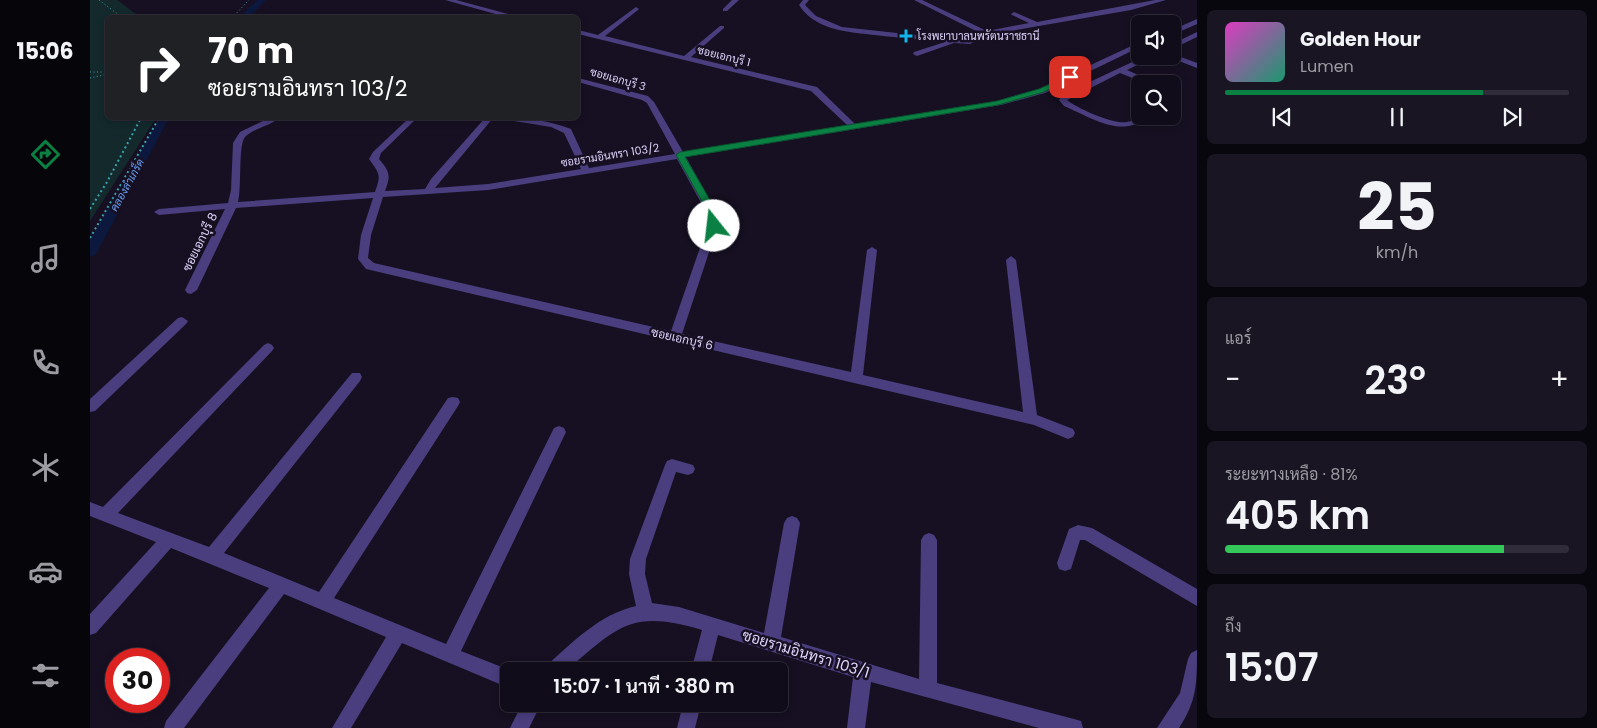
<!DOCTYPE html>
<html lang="th">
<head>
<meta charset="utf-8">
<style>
  :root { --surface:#100c1a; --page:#191523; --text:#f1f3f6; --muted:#9c9ba2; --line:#302c39; --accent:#0b8043 }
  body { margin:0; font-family:Poppins,Sarabun,sans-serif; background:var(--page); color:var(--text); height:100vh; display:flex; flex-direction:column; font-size:19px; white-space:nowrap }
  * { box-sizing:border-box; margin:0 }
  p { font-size:16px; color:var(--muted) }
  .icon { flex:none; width:28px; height:28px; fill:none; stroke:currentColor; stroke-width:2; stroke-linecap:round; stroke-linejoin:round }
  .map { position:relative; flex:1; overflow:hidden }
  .panel { display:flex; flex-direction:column; gap:10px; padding:10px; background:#09070e; width:400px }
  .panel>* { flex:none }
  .hud { position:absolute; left:15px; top:15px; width:475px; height:105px; border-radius:8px; box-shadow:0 2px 8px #0003,0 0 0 1px var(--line); background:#202124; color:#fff; overflow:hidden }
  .buttons { position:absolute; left:1041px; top:15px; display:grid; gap:10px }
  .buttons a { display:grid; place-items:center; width:50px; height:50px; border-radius:8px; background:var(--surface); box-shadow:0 2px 8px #0003,0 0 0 1px var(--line); font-size:25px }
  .speed { position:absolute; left:15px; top:648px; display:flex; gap:10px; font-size:25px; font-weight:700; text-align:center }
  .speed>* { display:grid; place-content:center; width:65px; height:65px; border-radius:50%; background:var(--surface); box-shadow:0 2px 8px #0003,0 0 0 1px var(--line); line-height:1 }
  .speed .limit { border:8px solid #d22; background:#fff; color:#111 }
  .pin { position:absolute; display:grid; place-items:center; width:42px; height:42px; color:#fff; margin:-21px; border-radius:10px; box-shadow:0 2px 8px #0006 }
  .me { position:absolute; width:55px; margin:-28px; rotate:344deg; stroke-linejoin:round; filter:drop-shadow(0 0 4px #0008) }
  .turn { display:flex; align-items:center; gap:18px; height:105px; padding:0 20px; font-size:22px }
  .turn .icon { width:65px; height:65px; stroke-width:2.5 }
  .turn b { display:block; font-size:35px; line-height:42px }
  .big { font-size:38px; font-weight:600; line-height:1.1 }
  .panel .widget { flex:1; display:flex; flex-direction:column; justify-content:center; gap:8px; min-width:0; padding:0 18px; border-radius:8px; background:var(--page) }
  .panel .dial { align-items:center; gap:0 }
  .dial b { font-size:65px; line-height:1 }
  .song { display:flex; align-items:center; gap:15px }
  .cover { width:60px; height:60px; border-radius:8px; background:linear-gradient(135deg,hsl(310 70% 55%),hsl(160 70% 35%)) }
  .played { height:5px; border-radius:2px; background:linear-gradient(90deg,var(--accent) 75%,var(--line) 75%) }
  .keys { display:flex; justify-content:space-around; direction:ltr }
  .heat { display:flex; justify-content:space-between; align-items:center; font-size:28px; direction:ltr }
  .charge { height:8px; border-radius:4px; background:linear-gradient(90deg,#34c759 81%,var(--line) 0) }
  .trip { position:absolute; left:410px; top:662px; width:288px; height:50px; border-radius:8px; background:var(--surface); box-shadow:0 2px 8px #0003,0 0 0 1px var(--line); font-weight:600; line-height:50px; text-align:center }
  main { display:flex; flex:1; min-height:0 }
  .dock { display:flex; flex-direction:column; width:90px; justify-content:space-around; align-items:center; background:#06050a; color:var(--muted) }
  .dock .icon { width:35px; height:35px }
  .dock .on { color:var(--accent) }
  .dock b { font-size:22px; color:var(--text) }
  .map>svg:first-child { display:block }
  .green { fill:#13292c }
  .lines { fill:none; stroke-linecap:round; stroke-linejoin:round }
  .canal { fill:#0d183e; fill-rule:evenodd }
  .path-far1 { stroke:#38a2ac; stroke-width:1; stroke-dasharray:1 2.5; stroke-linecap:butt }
  .path { stroke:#38a2ac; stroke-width:2; stroke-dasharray:2 3; stroke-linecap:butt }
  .minor { fill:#4a3e7e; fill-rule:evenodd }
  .route { fill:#0b8043; stroke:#07532c }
  .poi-dot { fill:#11b4eb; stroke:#161022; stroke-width:2 }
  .labels { text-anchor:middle; stroke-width:5; stroke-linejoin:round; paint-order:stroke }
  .far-poi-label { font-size:11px; fill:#dfd4fc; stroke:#161022; text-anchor:start }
  .far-street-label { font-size:11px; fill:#dfd4fc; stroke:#161022 }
  .far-water-label { font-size:11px; font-style:italic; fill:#6a9ff4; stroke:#161022 }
  .street-label { font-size:12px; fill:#dfd4fc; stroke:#161022 }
  .near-street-label { font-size:15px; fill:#dfd4fc; stroke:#161022 }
</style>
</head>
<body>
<main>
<nav class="dock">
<b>15:06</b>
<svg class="icon on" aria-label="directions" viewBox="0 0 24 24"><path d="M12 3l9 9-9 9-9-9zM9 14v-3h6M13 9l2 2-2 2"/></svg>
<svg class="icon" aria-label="music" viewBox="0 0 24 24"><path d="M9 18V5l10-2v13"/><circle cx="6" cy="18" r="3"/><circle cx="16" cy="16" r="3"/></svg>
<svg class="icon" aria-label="phone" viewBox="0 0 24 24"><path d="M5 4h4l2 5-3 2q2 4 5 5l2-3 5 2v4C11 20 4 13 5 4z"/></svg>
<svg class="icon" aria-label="climate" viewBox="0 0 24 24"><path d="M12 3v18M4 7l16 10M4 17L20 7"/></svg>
<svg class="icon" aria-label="car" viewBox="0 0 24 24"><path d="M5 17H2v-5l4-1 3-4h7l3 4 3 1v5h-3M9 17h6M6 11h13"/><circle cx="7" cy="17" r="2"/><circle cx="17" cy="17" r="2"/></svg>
<svg class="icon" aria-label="filters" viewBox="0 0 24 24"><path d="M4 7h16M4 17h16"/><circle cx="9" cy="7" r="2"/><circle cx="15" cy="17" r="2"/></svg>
</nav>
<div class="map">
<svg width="1107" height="728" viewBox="0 0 1107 728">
  <rect width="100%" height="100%" fill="#161022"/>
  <!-- green -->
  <polygon class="green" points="0,0 27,0 50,17 18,18 18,118 66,118 0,221"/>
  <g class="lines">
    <!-- canal -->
    <g class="canal">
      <polygon points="167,0 176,0 158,18 148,18"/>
      <polygon points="69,118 79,118 7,252 5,255 0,257 0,240"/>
    </g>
    <!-- path-far1 -->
    <g class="path-far1">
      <polyline points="9,0 33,18"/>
      <polyline points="142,18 159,0"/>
      <polyline points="0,72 18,72"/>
      <polyline points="0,78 18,74"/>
    </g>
    <!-- path -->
    <g class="path">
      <polyline points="0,209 17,182 51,118"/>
      <polyline points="0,238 69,118"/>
    </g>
    <!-- minor -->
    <g class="minor">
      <polygon points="355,0 366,0 433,18 420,18"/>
      <polygon points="642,0 649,0 637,11 633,11 633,9"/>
      <path d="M713 0H719L715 5 726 16 752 27 871 40H876L890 33 824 0H832L897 31 939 23 922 15 921 14 924 12 947 22 1065 0H1076L1041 10 898 35 880 44 864 43 827 56 823 54 824 52 855 42C835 40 814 38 793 36 764 32 727 33 709 5Z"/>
      <path d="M546 7 549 9 548 10 515 36 594 56 630 26H634V28L601 57 727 87 765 124 907 101 949 89 1050 42V47L955 93 911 105 596 157 630 219 592 334 761 372 777 250 782 247 787 250 773 375 933 412 916 260 921 256 926 260 947 415 983 429 985 433 983 437 978 439 944 425 276 269 268 259 271 235 283 198 146 208 107 290 101 294 97 293 95 290 135 209 69 215 64 212 69 209 138 203 141 190 143 143 150 132 179 118H189C180 126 164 128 155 137 148 145 152 187 148 202L285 192C291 175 290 174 279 159L283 152 319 118H327L291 153 289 159C300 172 301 175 295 191L335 189 341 179 395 118H403L345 188 398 184 491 169 474 133 461 127 418 120 417 118C439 118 460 121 481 129L499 168 585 154 557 103 552 100 488 82V78L558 96 564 102 593 152 757 125 721 91 488 34V30L508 35ZM587 159 620 219 581 331 284 263 278 258 281 235 293 197 398 190Z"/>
      <polygon points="1107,19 1107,24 1082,35 1082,30"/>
      <polygon points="1107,32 1107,37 1082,49 1082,44"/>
      <polygon points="1083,54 1107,63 1107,68 1076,56 1082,56"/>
      <path d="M1055 56H1066L1037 70 1069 84H1057L1030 73 977 100C986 108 1025 125 1037 122 1048 120 1045 116 1058 116 1033 140 1000 117 974 106L969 100 972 95Z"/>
      <polygon points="1082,89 1090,95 1082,100"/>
      <polygon points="92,317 98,321 96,324 5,411 0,412 0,399 88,318"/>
      <polygon points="178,343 182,345 184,348 182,351 28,513 119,547 262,373 270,373 272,377 270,381 134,553 229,592 358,398 363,397 368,398 370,402 368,406 244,598 356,644 464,428 469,426 474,428 476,432 371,651 422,671 419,671 419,688 312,643 261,728 242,728 296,637 194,594 94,728 74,728 76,721 179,588 81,548 6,633 0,635 0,614 66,542 0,516 0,502 13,507 174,345"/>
      <path d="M582 459 603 465 605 469 603 473 598 475 586 472 556 559 555 574 562 603 589 607 674 633 694 523 697 518 702 516 707 518 710 523 691 637 829 679 831 540 834 535 839 533 844 535 847 540V683L984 719 991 721 993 728H949L781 682 775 728H757L763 677 628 635 619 671H601L612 630C542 609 528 626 476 671H454L457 665C483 642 510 614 546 606L539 574 540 559 575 465 577 461Z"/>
      <polygon points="988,525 1002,528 1107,589 1107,606 995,540 990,540 981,569 975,571 969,569 967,563 979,529"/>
      <path d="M1107 650C1107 683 1107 701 1089 728H1067L1090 693 1098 659 1101 653Z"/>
      <polygon points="432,704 451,704 439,728 420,728"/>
      <polygon points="593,704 611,704 605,728 587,728"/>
    </g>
  </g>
  <!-- route -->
  <polygon class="route" points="978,76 984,77 954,92 908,105 595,157 627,212 630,219 629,226 624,229 619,226 620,219 618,212 586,155 590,152 907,101 949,89"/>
  <!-- markers -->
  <path class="poi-dot" d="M813.5 28.5h5v5h5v5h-5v5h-5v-5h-5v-5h5z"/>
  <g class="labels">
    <!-- far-poi labels -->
    <g class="far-poi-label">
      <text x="827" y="40">โรงพยาบาลนพรัตนราชธานี</text>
    </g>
    <!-- far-street labels -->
    <g class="far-street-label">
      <text transform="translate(634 56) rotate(14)" y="4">ซอยเอกบุรี 1</text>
      <text transform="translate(528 79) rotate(16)" y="4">ซอยเอกบุรี 3</text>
      <text transform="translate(520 155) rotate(-9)" y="4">ซอยรามอินทรา 103/2</text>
    </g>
    <!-- far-water labels -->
    <g class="far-water-label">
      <text transform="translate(37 185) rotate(-61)" y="4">คลองลำเกร็ด</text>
    </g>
    <!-- street labels -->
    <g class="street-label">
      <text transform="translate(110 242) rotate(-64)" y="4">ซอยเอกบุรี 8</text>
      <text transform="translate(592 339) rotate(13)" y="4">ซอยเอกบุรี 6</text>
    </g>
    <!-- near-street labels -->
    <g class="near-street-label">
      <text transform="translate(716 654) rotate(17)" y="5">ซอยรามอินทรา 103/1</text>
    </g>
  </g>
</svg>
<div class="buttons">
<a><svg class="icon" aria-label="sound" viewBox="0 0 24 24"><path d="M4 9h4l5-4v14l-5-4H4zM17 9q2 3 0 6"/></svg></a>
<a><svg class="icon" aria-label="search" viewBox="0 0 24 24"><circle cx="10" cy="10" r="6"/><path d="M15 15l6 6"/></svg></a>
</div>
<div class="speed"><div class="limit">30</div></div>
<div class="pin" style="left:980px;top:77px;background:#d93025"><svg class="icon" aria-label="arrive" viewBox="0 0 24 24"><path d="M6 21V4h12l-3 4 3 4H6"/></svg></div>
<svg class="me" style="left:624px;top:226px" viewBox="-20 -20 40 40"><circle r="19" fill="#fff"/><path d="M0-13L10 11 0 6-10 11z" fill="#0b8043"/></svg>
<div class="trip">15:07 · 1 นาที · 380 m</div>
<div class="hud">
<div class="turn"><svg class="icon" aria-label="right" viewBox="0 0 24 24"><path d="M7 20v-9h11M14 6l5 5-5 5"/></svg><div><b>70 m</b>ซอยรามอินทรา 103/2</div></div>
</div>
</div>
<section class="panel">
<div class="widget">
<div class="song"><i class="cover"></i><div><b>Golden Hour</b><p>Lumen</p></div></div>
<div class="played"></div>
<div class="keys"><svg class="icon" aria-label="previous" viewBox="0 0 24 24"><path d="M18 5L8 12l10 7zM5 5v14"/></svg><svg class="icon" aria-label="pause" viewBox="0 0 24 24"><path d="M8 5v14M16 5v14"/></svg><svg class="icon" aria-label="next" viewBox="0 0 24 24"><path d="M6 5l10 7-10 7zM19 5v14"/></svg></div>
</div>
<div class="widget dial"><b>25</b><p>km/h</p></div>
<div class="widget"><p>แอร์</p>
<div class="heat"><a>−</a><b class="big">23°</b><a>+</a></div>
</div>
<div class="widget"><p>ระยะทางเหลือ · 81%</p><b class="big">405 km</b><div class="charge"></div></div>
<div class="widget"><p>ถึง</p><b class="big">15:07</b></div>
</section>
</main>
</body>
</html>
